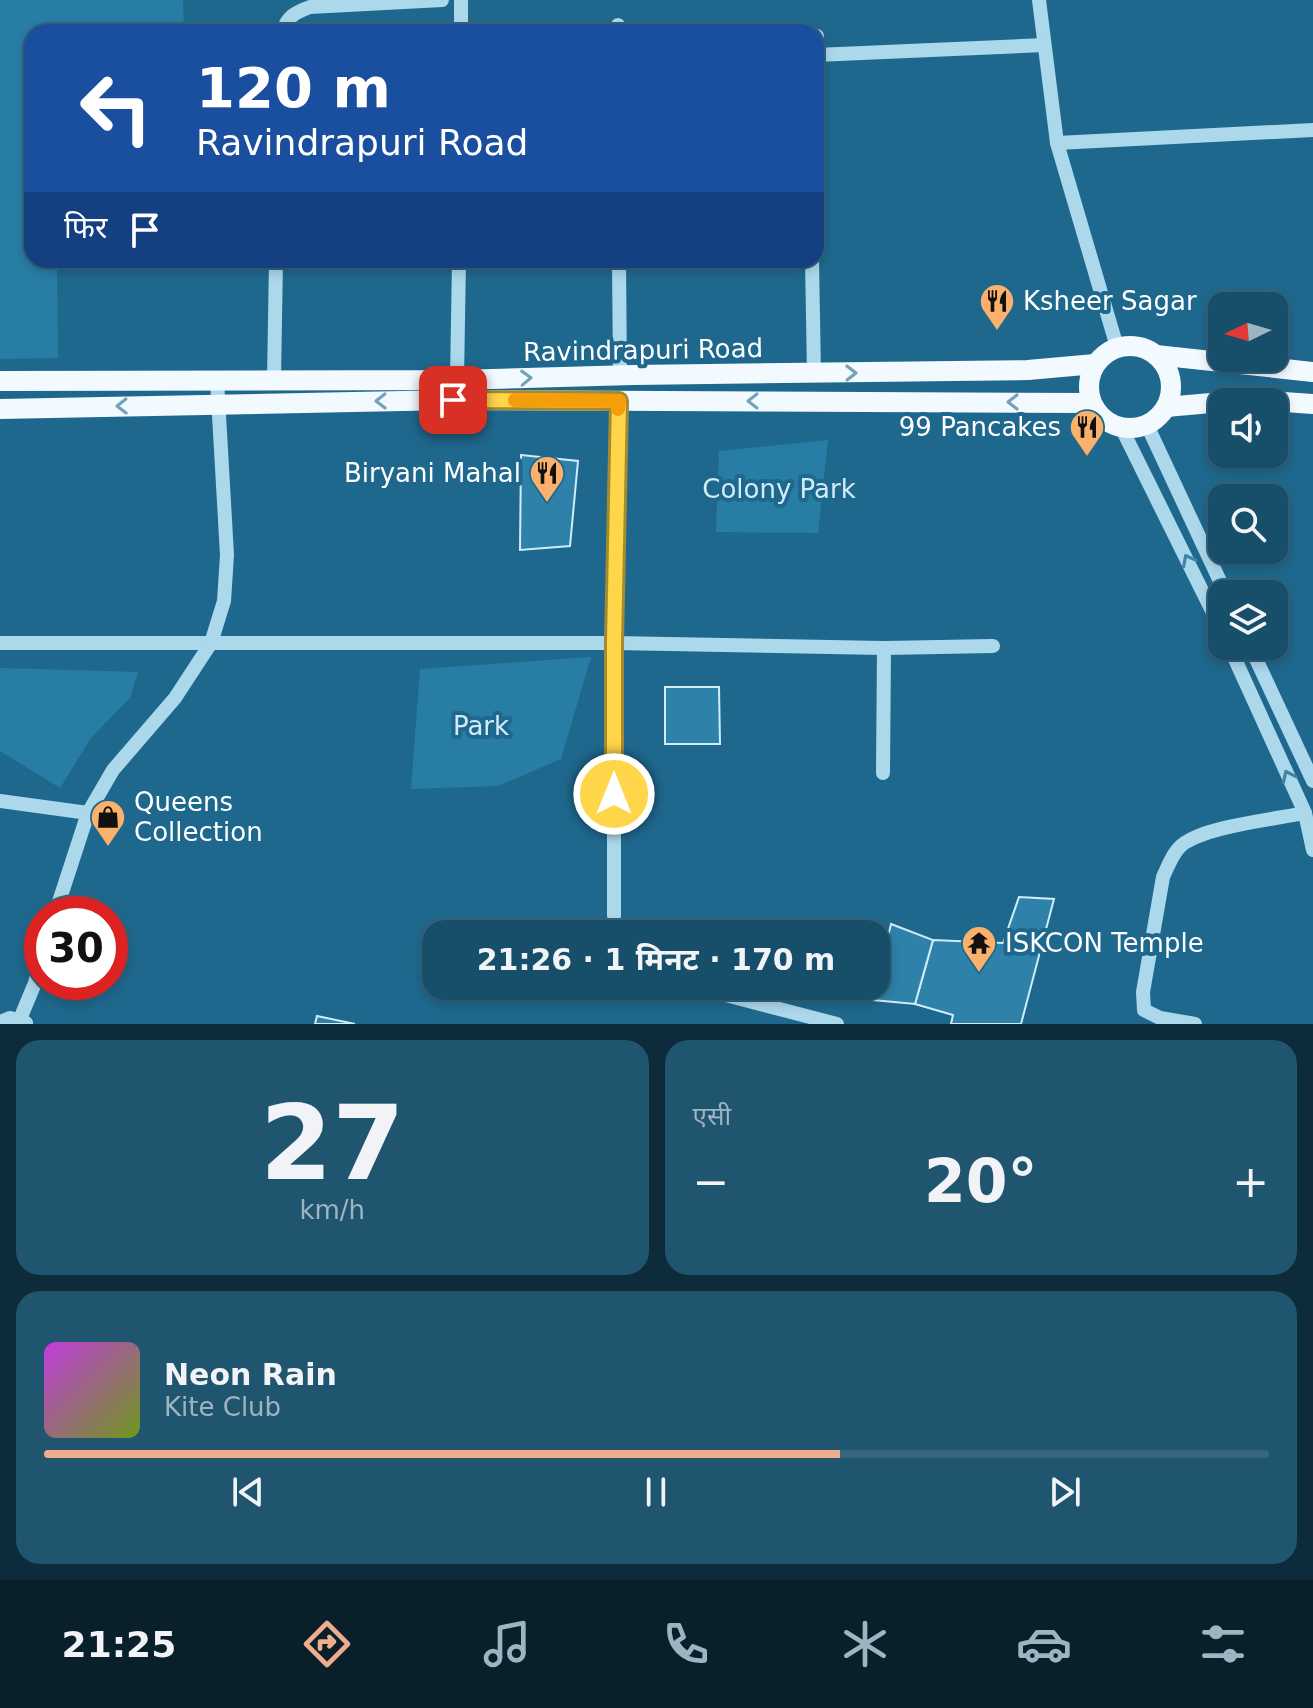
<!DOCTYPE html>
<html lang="hi">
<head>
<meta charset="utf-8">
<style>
  :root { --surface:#174e6a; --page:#205570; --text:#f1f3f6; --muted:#9eb4c1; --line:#36657e; --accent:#eead8d }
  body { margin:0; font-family:"DejaVu Sans","Noto Sans Devanagari",sans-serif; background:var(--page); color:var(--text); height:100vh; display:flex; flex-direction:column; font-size:30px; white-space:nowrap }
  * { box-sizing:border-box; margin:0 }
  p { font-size:26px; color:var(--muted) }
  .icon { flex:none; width:44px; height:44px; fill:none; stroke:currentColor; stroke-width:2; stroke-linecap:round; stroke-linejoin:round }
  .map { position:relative; height:1024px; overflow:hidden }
  .details { display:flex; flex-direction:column; gap:16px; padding:16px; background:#0d2b3a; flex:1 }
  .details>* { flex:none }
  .top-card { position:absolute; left:24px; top:24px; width:800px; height:244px; border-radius:24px; box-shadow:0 4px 12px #0003,0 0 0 2px var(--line); background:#1a4fa0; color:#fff; overflow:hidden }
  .needle { width:52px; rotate:265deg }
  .tools { position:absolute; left:1208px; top:292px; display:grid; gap:16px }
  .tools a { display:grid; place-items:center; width:80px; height:80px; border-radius:16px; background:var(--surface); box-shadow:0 4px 12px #0003,0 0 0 2px var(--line); font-size:40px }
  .speed { position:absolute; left:24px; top:896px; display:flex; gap:16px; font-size:40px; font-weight:700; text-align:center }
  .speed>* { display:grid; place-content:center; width:104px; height:104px; border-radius:50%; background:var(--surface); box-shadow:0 4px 12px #0003,0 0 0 2px var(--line); line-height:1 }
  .speed .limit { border:12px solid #d22; background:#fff; color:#111 }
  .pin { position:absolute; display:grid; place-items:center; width:68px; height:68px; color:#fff; margin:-34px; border-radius:16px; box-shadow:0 4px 12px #0006 }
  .me { position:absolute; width:88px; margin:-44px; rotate:0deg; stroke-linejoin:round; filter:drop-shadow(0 0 6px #0008) }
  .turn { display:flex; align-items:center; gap:28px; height:168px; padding:0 40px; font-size:36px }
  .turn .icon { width:104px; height:104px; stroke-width:2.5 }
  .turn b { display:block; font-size:56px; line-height:68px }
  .then { display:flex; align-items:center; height:76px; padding:0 40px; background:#0003; gap:16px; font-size:30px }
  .big { font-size:60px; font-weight:700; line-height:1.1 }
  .details .tile { flex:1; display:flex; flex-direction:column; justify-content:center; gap:12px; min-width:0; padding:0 28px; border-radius:24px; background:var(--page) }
  .details .dial { align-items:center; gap:0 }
  .dial b { font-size:104px; line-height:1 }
  .song { display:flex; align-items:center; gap:24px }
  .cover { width:96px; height:96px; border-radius:12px; background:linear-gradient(135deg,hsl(290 70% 55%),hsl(80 70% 35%)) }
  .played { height:8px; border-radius:4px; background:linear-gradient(90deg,var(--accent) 65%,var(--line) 65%) }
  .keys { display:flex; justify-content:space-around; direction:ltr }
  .heat { display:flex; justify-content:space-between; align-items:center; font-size:44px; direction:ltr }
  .details .tiles { flex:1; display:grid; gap:16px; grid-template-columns:1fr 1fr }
  .tile:last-child { grid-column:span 2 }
  .trip { position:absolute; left:422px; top:920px; width:468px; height:80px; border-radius:24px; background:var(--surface); box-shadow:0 4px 12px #0003,0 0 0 2px var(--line); font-weight:700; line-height:80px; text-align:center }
  .tabs { display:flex; height:128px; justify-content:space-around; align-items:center; background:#091f2a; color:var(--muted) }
  .tabs .icon { width:56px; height:56px }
  .tabs .active { color:var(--accent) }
  .tabs b { font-size:36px; color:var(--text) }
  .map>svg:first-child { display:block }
  .green { fill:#287da5 }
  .building { fill:#2e82aa; stroke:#d1ecf9; stroke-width:2 }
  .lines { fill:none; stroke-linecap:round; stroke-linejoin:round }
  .minor { stroke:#acd8ec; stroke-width:14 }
  .major { stroke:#f2faff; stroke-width:20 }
  .oneway { stroke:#73a2bb }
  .oneway2 { stroke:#4284a5 }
  .route-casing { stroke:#a68a30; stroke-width:20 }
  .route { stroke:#ffd54a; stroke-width:14 }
  .slow { stroke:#f59e0b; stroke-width:14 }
  .labels { text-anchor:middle; stroke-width:8; stroke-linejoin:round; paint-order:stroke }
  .poi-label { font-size:26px; fill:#fff; stroke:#1f688d; text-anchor:start }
  .street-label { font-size:26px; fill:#fff; stroke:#1f688d }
  .park-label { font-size:26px; fill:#d1ecf9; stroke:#1f688d }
</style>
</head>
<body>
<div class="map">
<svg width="1313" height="1024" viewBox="0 0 1313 1024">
  <rect width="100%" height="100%" fill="#1f688d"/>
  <!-- green -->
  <g class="green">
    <polygon points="0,0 183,0 184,32 32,32 32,260 57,260 58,358 0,359"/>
    <polygon points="828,440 818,533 716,532 719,451"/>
    <polygon points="591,657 561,759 498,786 411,789 420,669"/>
    <polygon points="0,668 138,672 130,698 91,738 60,788 0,751"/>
  </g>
  <!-- building -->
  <g class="building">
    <polygon points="521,455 578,461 570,546 520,550"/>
    <polygon points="665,687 719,687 720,744 665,744"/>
    <polygon points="1019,897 1054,899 1021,1024 951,1024 953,1015 915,1004 933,940 1003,943"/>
    <polygon points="891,924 933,940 915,1004 873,1000"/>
    <polygon points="317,1016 355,1024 315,1024"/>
  </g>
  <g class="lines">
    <!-- minor -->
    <g class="minor">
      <polyline points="461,0 461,32"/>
      <polyline points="1039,0 1057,143 1117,347"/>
      <polyline points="618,25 618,32"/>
      <path d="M283 32C286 17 296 12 310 7L442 0"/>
      <polyline points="816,37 817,36"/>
      <polyline points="816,55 1044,45"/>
      <polyline points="1057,143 1313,130"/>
      <polyline points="619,260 620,375"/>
      <polyline points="812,260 814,374"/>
      <polyline points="274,380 276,260"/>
      <polyline points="457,380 459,260"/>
      <polyline points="1147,425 1226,594"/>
      <polyline points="1121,427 1222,631"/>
      <polyline points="0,643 614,643 884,648 993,646"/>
      <polyline points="1229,646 1305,813 1313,850"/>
      <polyline points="1250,646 1313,781"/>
      <polyline points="883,773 884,648"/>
      <polyline points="0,801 88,813"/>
      <polyline points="55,914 88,813 113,770 175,698 211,643 224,601 227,555 217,380"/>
      <polyline points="614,916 614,643 619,401"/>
      <polyline points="722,994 837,1024"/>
      <polyline points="20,1019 35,983 42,956"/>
      <polyline points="0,1022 10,1018 26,1023"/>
      <path d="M1195 1024 1160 1018 1144 1010 1143 992 1163 877C1169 864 1175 847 1188 841 1213 826 1275 819 1305 813"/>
    </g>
    <!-- major -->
    <g class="major">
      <circle cx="1130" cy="387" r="41"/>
      <polyline points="1156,355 1313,372"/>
      <polyline points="0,381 457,380 633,375 1028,370 1095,364"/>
      <polyline points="1227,402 1255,400 1313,404"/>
      <polyline points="1166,407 1222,402"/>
      <polyline points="0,409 453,400 1091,403"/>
    </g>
  </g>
  <!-- one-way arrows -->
  <defs><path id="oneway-chevron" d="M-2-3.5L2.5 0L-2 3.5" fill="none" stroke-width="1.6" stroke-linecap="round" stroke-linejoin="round" transform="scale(2)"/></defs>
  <g class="oneway">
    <use href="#oneway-chevron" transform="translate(851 373) rotate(-1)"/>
    <use href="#oneway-chevron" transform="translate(526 378) rotate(-2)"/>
    <use href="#oneway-chevron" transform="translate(381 401) rotate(179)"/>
    <use href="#oneway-chevron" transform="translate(753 401) rotate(-180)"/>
    <use href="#oneway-chevron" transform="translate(1013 402) rotate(-180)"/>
    <use href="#oneway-chevron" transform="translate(122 406) rotate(179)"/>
  </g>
  <g class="oneway2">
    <use href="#oneway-chevron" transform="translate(1188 560) rotate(-117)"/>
    <use href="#oneway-chevron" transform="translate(1288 776) rotate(-115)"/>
  </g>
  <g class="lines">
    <!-- route casing -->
    <g class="route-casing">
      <polyline id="route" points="453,400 619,401 614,643 614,794"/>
    </g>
    <!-- route -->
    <use href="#route" class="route"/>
    <!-- slow -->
    <polyline class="slow" points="515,400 619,401 618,409"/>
  </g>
  <!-- icons -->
  <defs>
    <g id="restaurant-pin" transform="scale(1.8)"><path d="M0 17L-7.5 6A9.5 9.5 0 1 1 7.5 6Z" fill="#fbb16c" stroke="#1f688d"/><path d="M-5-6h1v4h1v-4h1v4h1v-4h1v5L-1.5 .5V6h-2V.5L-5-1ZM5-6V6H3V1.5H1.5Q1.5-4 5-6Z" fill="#111"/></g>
    <g id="shop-pin" transform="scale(1.8)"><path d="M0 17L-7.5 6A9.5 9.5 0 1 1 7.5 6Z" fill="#fbb16c" stroke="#1f688d"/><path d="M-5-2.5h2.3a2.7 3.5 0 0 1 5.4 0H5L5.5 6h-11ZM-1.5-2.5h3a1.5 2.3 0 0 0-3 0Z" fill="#111"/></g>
    <g id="temple-pin" transform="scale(1.8)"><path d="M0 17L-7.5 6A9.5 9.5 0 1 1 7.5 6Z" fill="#fbb16c" stroke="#1f688d"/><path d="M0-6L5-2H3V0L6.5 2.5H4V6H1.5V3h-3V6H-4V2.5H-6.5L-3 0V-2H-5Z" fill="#111"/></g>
  </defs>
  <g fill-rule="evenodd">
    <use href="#restaurant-pin" x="997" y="301"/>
    <use href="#restaurant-pin" x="1087" y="427"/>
    <use href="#restaurant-pin" x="547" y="473"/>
    <use href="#shop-pin" x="108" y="817"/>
    <use href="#temple-pin" x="979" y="943"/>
  </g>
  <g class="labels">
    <!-- poi labels -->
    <g class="poi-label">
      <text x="1023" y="310">Ksheer Sagar</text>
      <text x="1061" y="436" text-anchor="end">99 Pancakes</text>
      <text x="521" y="482" text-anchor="end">Biryani Mahal</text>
      <text x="134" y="811">Queens<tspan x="134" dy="30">Collection</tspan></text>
      <text x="1005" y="952">ISKCON Temple</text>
    </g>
    <!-- street labels -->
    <g class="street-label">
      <text transform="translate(643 350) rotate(-1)" y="9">Ravindrapuri Road</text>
    </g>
    <!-- park labels -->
    <g class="park-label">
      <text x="779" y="498">Colony Park</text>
      <text x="481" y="735">Park</text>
    </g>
  </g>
</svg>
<div class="tools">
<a><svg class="needle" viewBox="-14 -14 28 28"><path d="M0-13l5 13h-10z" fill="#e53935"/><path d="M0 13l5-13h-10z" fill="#9eb4c1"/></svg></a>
<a><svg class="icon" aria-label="sound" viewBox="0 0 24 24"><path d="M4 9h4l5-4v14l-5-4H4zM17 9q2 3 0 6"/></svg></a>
<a><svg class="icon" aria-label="search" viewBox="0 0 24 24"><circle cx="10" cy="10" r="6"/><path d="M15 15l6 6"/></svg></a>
<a><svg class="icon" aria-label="layers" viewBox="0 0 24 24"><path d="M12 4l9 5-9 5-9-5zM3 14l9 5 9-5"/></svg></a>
</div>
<div class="speed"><div class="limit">30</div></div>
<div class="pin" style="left:453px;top:400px;background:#d93025"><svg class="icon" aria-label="arrive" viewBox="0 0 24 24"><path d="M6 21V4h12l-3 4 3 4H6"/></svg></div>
<svg class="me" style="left:614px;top:794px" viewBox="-20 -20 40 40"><circle r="17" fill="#ffd54a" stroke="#fff" stroke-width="3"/><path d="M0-11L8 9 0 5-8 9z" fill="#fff"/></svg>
<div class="trip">21:26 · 1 मिनट · 170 m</div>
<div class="top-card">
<div class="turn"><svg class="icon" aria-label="left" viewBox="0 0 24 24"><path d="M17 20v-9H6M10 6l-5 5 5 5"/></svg><div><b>120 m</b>Ravindrapuri Road</div></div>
<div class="then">फिर<svg class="icon" aria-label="arrive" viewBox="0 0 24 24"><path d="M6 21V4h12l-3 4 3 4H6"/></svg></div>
</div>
</div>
<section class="details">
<div class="tiles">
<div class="tile dial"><b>27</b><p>km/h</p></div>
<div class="tile"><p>एसी</p>
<div class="heat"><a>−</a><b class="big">20°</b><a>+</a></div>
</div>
<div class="tile">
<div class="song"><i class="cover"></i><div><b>Neon Rain</b><p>Kite Club</p></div></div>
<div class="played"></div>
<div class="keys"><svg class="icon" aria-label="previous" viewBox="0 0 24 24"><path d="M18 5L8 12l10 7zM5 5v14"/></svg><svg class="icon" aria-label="pause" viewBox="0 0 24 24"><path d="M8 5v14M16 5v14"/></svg><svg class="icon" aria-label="next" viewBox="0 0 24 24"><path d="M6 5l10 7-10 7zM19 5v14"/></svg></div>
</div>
</div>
</section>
<nav class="tabs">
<b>21:25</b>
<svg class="icon active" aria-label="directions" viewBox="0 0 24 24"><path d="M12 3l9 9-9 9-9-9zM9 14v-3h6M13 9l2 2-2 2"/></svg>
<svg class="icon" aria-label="music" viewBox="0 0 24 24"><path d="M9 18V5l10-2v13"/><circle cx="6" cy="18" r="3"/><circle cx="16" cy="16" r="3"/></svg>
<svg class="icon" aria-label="phone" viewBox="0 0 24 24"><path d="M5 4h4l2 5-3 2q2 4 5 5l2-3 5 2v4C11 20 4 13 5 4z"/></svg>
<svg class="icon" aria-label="climate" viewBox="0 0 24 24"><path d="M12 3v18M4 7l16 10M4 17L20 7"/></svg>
<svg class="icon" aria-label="car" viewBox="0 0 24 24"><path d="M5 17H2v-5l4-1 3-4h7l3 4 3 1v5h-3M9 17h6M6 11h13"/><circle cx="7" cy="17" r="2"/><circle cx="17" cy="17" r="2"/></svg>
<svg class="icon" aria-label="filters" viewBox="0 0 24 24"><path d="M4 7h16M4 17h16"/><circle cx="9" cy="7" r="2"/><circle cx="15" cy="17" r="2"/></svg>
</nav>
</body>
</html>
